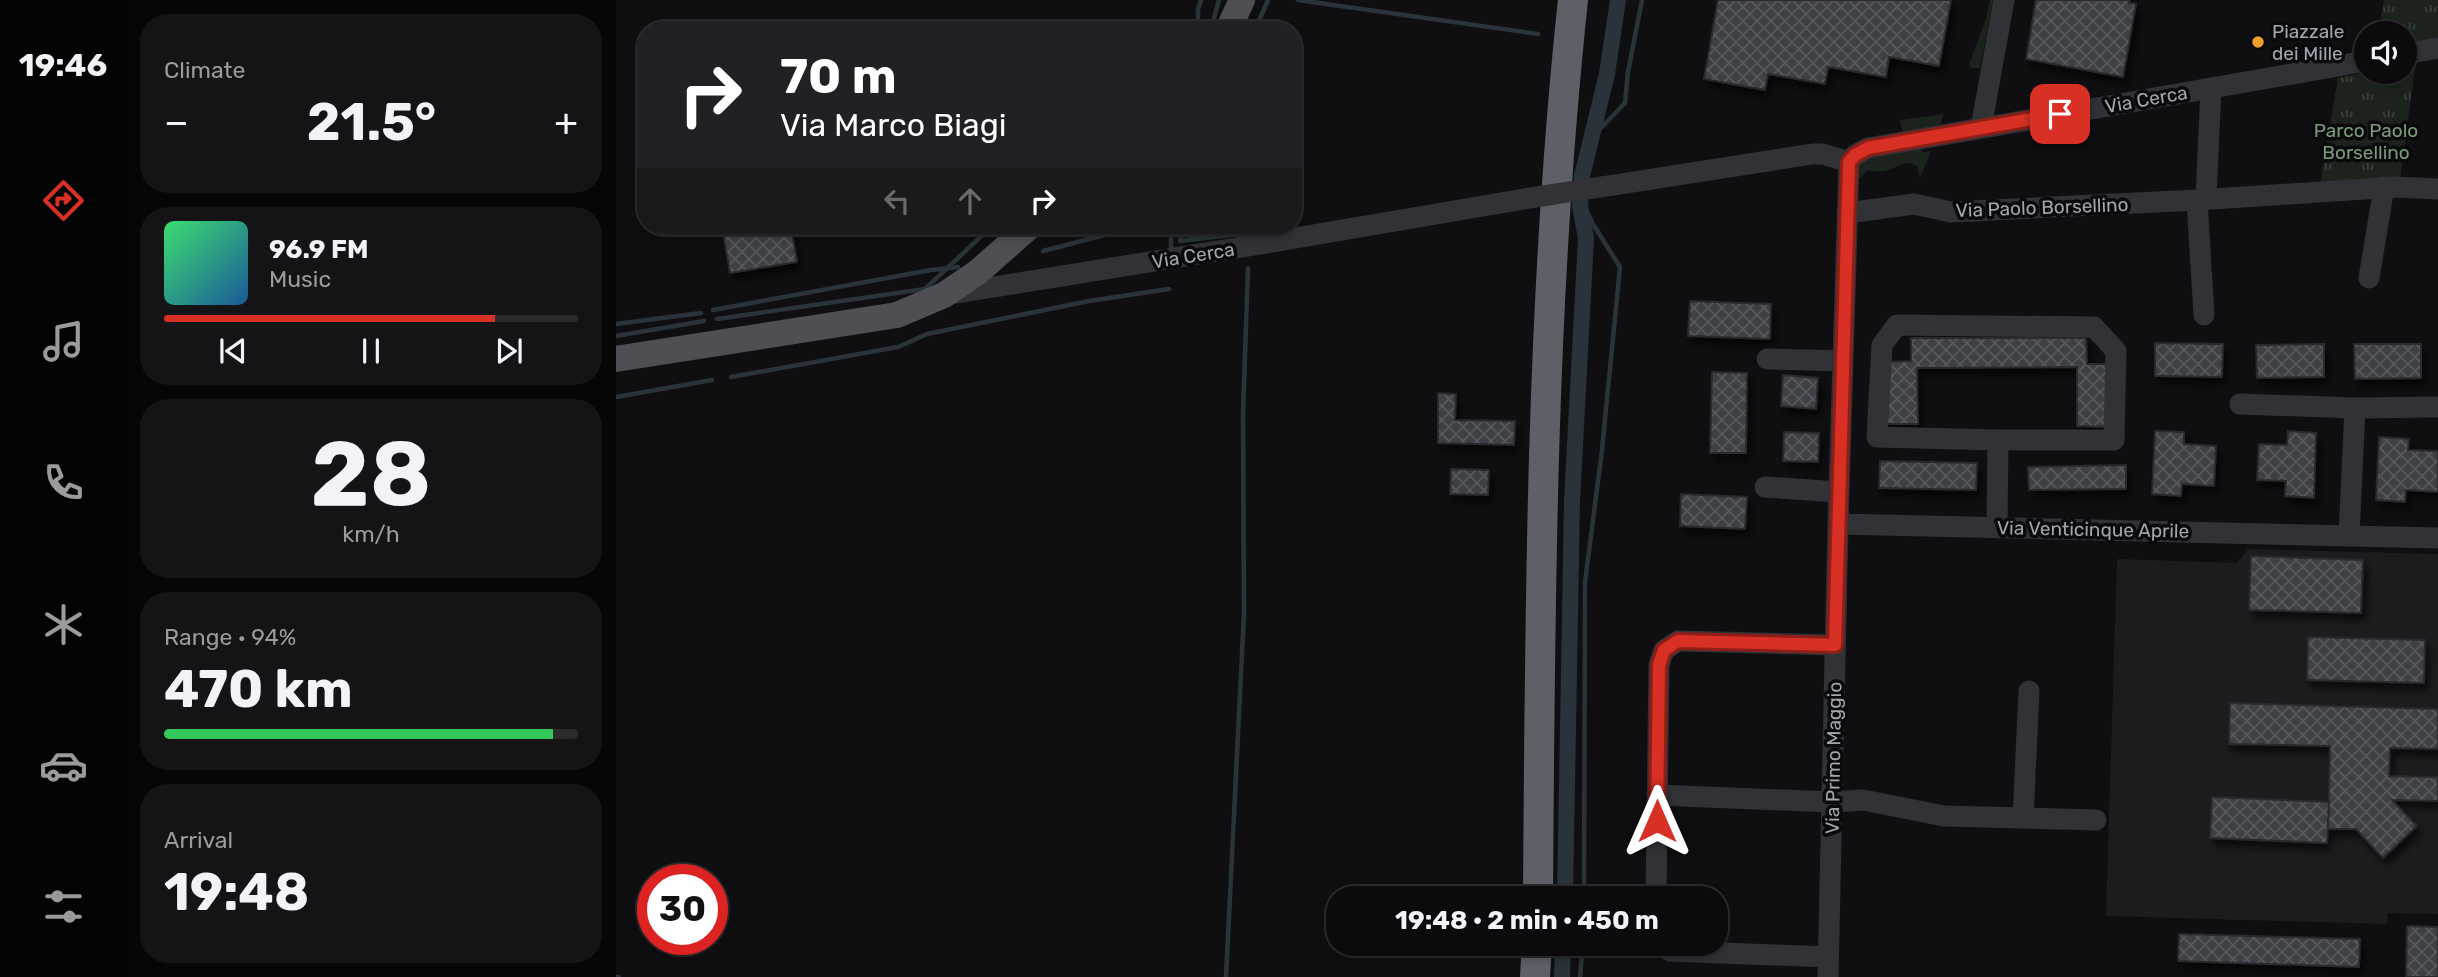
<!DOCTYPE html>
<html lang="en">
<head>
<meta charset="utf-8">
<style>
  :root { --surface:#0b0b0d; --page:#141416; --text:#f1f3f6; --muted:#9a9b9d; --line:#2b2b2e; --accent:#d93025 }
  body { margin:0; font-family:Rubik,sans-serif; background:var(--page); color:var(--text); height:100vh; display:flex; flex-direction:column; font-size:26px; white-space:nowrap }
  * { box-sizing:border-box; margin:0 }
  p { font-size:23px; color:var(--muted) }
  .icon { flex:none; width:38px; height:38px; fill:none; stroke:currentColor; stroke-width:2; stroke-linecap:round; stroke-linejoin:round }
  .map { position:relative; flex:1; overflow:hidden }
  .side { display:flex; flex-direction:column; gap:14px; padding:14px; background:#060607; width:490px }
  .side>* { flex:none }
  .banner { position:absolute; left:21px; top:21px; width:665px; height:214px; border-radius:28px; box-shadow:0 4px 10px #0003,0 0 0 2px var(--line); background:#202124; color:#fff; overflow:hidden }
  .controls { position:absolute; left:1738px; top:21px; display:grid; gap:14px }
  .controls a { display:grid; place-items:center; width:63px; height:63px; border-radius:50%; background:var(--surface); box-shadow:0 4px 10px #0003,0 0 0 2px var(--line); font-size:35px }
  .speed { position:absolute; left:21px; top:864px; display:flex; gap:14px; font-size:35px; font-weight:700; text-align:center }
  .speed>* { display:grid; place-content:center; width:91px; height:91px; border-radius:50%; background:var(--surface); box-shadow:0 4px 10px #0003,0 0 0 2px var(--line); line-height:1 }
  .speed .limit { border:10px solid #d22; background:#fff; color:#111 }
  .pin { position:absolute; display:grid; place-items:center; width:60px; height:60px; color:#fff; margin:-30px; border-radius:14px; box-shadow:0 4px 10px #0006 }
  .me { position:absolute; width:77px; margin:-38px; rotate:0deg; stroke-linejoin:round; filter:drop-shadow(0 0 5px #0008) }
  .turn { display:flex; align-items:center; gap:24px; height:147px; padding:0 28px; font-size:32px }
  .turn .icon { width:91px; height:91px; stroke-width:2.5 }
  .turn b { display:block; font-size:49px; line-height:60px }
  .lanes { display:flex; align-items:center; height:66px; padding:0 28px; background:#0003; justify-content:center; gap:35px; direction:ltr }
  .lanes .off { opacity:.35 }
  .big { font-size:52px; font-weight:700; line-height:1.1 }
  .side .widget { flex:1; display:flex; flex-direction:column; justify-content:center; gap:10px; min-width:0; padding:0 24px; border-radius:28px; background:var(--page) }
  .side .dial { align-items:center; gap:0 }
  .dial b { font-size:91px; line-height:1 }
  .song { display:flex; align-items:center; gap:21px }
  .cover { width:84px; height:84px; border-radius:10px; background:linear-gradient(135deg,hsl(140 70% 55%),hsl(210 70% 35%)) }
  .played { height:7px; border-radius:4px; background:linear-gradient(90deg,var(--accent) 80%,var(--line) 80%) }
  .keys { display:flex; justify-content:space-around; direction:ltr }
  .heat { display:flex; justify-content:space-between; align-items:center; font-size:38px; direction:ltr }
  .charge { height:10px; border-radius:5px; background:linear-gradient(90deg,#34c759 94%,var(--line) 0) }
  .trip { position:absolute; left:710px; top:886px; width:402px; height:70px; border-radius:28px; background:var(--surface); box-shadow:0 4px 10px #0003,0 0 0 2px var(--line); font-weight:700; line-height:70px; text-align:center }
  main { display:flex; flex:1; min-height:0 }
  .dock { display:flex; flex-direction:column; width:126px; justify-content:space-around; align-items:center; background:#040405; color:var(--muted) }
  .dock .icon { width:49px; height:49px }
  .dock .current { color:var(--accent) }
  .dock b { font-size:32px; color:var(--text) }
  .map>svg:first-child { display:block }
  .built { fill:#1b1c1e }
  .grass { fill:#1c231c }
  .park { fill:url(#park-tufts) }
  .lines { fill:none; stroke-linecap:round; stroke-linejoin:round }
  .stream { stroke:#293339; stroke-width:4.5 }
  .canal { stroke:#293339; stroke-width:16 }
  .building { fill:url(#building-cross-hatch); stroke:#292a2d; stroke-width:2; filter:url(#shadow) }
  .minor { stroke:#303236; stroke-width:21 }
  .major { stroke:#4d4f55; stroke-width:26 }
  .highway { stroke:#5d6066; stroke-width:30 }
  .minor-bridge { stroke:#303236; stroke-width:21 }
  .route-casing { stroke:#8d1f18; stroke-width:18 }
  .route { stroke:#d93025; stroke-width:12 }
  .poi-dot { fill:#ee9f2a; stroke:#0a0a0c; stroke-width:2.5 }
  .labels { text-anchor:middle; stroke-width:7; stroke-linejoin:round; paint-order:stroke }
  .poi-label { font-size:19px; fill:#a1a7b1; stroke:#0a0a0c; text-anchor:start }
  .street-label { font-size:19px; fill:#a1a7b1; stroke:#0a0a0c }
  .park-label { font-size:19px; fill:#789d78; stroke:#0a0a0c }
</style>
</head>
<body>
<main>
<nav class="dock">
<b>19:46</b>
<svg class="icon current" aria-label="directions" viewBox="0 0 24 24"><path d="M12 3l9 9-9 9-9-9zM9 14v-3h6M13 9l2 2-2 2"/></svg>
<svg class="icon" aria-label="music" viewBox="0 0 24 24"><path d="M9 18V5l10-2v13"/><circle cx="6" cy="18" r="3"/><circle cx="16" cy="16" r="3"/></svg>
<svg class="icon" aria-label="phone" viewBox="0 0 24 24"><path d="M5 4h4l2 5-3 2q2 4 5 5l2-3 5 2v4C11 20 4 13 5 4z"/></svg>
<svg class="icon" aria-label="climate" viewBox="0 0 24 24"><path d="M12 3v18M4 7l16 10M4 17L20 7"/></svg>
<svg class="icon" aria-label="car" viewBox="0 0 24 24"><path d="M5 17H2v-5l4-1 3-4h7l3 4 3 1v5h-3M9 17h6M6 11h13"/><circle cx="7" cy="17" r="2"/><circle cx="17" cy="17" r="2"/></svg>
<svg class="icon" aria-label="filters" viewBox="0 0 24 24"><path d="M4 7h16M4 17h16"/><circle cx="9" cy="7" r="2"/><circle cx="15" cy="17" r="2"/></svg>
</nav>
<section class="side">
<div class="widget"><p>Climate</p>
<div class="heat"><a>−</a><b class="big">21.5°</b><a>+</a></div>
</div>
<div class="widget">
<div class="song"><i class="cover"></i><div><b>96.9 FM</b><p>Music</p></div></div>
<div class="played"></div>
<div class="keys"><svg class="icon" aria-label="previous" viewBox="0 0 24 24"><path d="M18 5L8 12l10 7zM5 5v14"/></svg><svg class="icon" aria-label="pause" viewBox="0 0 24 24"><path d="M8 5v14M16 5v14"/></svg><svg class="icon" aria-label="next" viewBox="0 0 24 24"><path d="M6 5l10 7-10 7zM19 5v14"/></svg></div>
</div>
<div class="widget dial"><b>28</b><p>km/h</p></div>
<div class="widget"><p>Range · 94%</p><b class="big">470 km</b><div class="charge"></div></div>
<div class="widget"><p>Arrival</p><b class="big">19:48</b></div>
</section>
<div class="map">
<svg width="1822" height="977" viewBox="0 0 1822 977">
  <defs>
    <pattern id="park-tufts" width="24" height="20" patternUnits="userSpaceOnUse" patternTransform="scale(1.75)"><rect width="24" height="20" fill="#1c231c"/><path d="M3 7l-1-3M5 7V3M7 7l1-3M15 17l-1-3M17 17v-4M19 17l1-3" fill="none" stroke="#3a403b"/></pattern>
    <pattern id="building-cross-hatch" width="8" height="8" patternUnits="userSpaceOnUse" patternTransform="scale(1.75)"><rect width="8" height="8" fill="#3e3f44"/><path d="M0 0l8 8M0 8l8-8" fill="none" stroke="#57585d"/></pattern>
    <filter id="shadow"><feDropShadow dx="4" dy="7" stdDeviation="3.5" flood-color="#0009"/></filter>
  </defs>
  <rect width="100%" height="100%" fill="#0f0f11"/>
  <!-- built -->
  <polygon class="built" points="1632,549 1822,554 1822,914 1772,913 1771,924 1490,916 1501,559 1621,563"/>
  <!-- grass -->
  <g class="grass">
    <polygon points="1374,0 1377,0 1364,68 1355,68 1353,64 1370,19"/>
    <polygon points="1328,114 1323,127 1290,132 1286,130 1284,120"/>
    <path d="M1306 149 1307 152 1315 151 1304 178 1301 166C1288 158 1282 168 1269 171 1263 172 1257 170 1251 171L1243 179 1241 186C1241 178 1239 169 1245 163 1253 153 1293 151 1306 149Z"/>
  </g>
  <!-- park -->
  <g class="park">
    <polygon points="1768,0 1822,0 1822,38 1789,44 1788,33 1762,33"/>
    <polygon points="1800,62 1784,180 1704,184 1722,78 1753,72 1788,72 1789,64"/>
  </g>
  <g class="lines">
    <!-- stream -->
    <g class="stream">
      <polyline points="682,0 922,34"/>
      <polyline points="595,29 603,0"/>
      <polyline points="582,30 582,9 585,0"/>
      <polyline points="639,30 652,0"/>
      <polyline points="970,184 971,172 983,130 1009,103 1012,72 1026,0"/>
      <polyline points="568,226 564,241 631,233"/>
      <polyline points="555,250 555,226"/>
      <polyline points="427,251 500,232 528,229 576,231 577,226"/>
      <polyline points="97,310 315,270 342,267"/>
      <polyline points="101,319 309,289 376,226"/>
      <polyline points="0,324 85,313"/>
      <polyline points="0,336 88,321"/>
      <polyline points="115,377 282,347 311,334 473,301 553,289"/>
      <polyline points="0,397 96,380"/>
      <polyline points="968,898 969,582 986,450 1004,267 977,224 968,206 969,196"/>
      <polyline points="0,977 3,977"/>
      <polyline points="610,977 628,613 627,413 632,268"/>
      <polyline points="964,977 967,943"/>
    </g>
    <!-- canal -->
    <g class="canal">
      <polyline points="949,898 956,501 970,238 964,206 966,176 991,74 1002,0"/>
      <polyline points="946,977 947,943"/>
    </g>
  </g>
  <!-- building -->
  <g class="building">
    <polygon points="1102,0 1335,0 1323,66 1273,57 1270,77 1212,67 1209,84 1152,74 1149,90 1088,79"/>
    <polygon points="1420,0 1514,0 1513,3 1520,4 1507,77 1410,59"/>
    <polygon points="144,226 175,226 181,262 114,273 107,232"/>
    <polygon points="1074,301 1155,304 1154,339 1072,336"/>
    <polygon points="1295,338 1470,338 1471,364 1492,364 1492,427 1461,426 1461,367 1301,368 1302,424 1269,424 1270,362 1295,361"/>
    <polygon points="1539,343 1607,344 1606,377 1539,376"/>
    <polygon points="1708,344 1708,377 1641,378 1640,345"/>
    <polygon points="1738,344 1805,344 1805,378 1739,379"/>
    <polygon points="1096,372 1131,373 1130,453 1094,453"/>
    <polygon points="1167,375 1202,378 1200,409 1165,406"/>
    <polygon points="822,393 840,394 839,420 899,421 898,445 822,443"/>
    <polygon points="1539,431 1568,432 1568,444 1600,446 1598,486 1566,484 1565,496 1536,494"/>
    <polygon points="1672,431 1700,433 1698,498 1669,496 1670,481 1641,480 1643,444 1671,445"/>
    <polygon points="1168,432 1203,433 1202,462 1167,461"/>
    <polygon points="1763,437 1793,439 1792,450 1822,451 1822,492 1790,490 1789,502 1760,500"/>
    <polygon points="1264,461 1361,463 1360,490 1263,488"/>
    <polygon points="1510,465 1510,489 1413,490 1412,467"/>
    <polygon points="835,469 873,470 872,495 834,494"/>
    <polygon points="1065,494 1131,497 1129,529 1064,526"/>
    <polygon points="1635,556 1747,560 1745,613 1633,610"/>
    <polygon points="1692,637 1809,640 1808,683 1691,680"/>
    <polygon points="1614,703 1822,709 1822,749 1774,748 1773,776 1822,777 1822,801 1776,800 1801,826 1767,858 1740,829 1712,829 1714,746 1613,744"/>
    <polygon points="1596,797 1713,802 1711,843 1594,838"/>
    <polygon points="1791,926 1822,927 1822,977 1790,977"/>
    <polygon points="1563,934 1744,939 1743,967 1562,961"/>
  </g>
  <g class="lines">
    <!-- minor -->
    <g class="minor">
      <polyline points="1788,54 1822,48"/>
      <polyline points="1365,128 1388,0"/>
      <polyline points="1233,162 1239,155 1252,148 1750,61"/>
      <polyline points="985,187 1196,154 1207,154 1233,162"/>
      <polyline points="1590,198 1595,88"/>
      <polyline points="1581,200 1588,315"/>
      <polyline points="1231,213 1298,204 1335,212 1581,200 1779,187 1822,189"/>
      <polyline points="1753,278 1768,187"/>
      <polyline points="334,294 645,244 908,199"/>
      <polyline points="1151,359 1226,361"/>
      <polyline points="1624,404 1739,408 1822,407"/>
      <polyline points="1149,487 1223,492"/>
      <polyline points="1222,524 1822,538"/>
      <polyline points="1381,526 1382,440 1261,437 1266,345 1281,325 1478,327 1500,351 1498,440 1382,440"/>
      <polyline points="1733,536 1739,408"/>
      <polyline points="1041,795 1217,802 1247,800 1328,816 1480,820"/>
      <polyline points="1407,818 1413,691"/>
      <polyline points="1040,898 1043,665 1048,650 1062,641 1219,645"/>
      <polyline points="1042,943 1054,951 1212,957"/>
      <polyline points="1212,977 1222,524 1233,162"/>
    </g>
    <!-- major -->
    <g class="major">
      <polyline points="612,30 626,0"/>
      <polyline points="0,359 281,315 328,295 362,272 414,226"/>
    </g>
    <!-- highway -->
    <g class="highway">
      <path d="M922 898C924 598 925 298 957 0"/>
      <polyline points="919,977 921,943"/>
    </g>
    <!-- minor-bridge -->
    <polyline class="minor-bridge" points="908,199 985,187"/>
  </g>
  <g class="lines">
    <!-- route casing -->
    <g class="route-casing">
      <polyline id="route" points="1041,821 1043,665 1048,650 1062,641 1219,645 1233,162 1239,155 1252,148 1444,114"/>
    </g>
    <!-- route -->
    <use href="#route" class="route"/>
  </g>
  <!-- markers -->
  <circle class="poi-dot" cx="1642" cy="42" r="7"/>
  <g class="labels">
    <!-- poi labels -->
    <g class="poi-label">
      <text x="1656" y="38">Piazzale<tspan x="1656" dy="22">dei Mille</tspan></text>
    </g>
    <!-- street labels -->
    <g class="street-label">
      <text transform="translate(1530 99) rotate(-10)" y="7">Via Cerca</text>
      <text transform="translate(1426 207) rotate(-2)" y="7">Via Paolo Borsellino</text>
      <text transform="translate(577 255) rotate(-9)" y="7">Via Cerca</text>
      <text transform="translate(1477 529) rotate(1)" y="7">Via Venticinque Aprile</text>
      <text transform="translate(1217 758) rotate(-89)" y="7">Via Primo Maggio</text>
    </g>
    <!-- park labels -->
    <g class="park-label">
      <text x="1750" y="137">Parco Paolo<tspan x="1750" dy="22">Borsellino</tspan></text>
    </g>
  </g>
</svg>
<div class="controls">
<a><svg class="icon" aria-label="sound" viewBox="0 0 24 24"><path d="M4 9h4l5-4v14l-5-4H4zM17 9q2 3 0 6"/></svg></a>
</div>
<div class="speed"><div class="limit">30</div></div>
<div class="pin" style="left:1444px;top:114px;background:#d93025"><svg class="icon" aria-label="arrive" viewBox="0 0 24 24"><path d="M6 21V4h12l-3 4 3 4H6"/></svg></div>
<svg class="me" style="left:1041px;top:821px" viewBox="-20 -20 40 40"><path d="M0-17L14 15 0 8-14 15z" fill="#d93025" stroke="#fff" stroke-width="4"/></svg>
<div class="trip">19:48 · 2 min · 450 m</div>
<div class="banner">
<div class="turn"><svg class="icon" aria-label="right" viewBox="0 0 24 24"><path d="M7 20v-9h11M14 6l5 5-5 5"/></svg><div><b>70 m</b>Via Marco Biagi</div></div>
<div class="lanes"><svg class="icon off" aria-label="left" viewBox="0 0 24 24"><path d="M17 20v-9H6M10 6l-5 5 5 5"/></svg><svg class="icon off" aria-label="ahead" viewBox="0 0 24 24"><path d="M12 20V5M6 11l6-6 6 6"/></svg><svg class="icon" aria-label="right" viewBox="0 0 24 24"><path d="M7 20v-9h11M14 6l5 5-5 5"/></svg></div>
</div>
</div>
</main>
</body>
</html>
